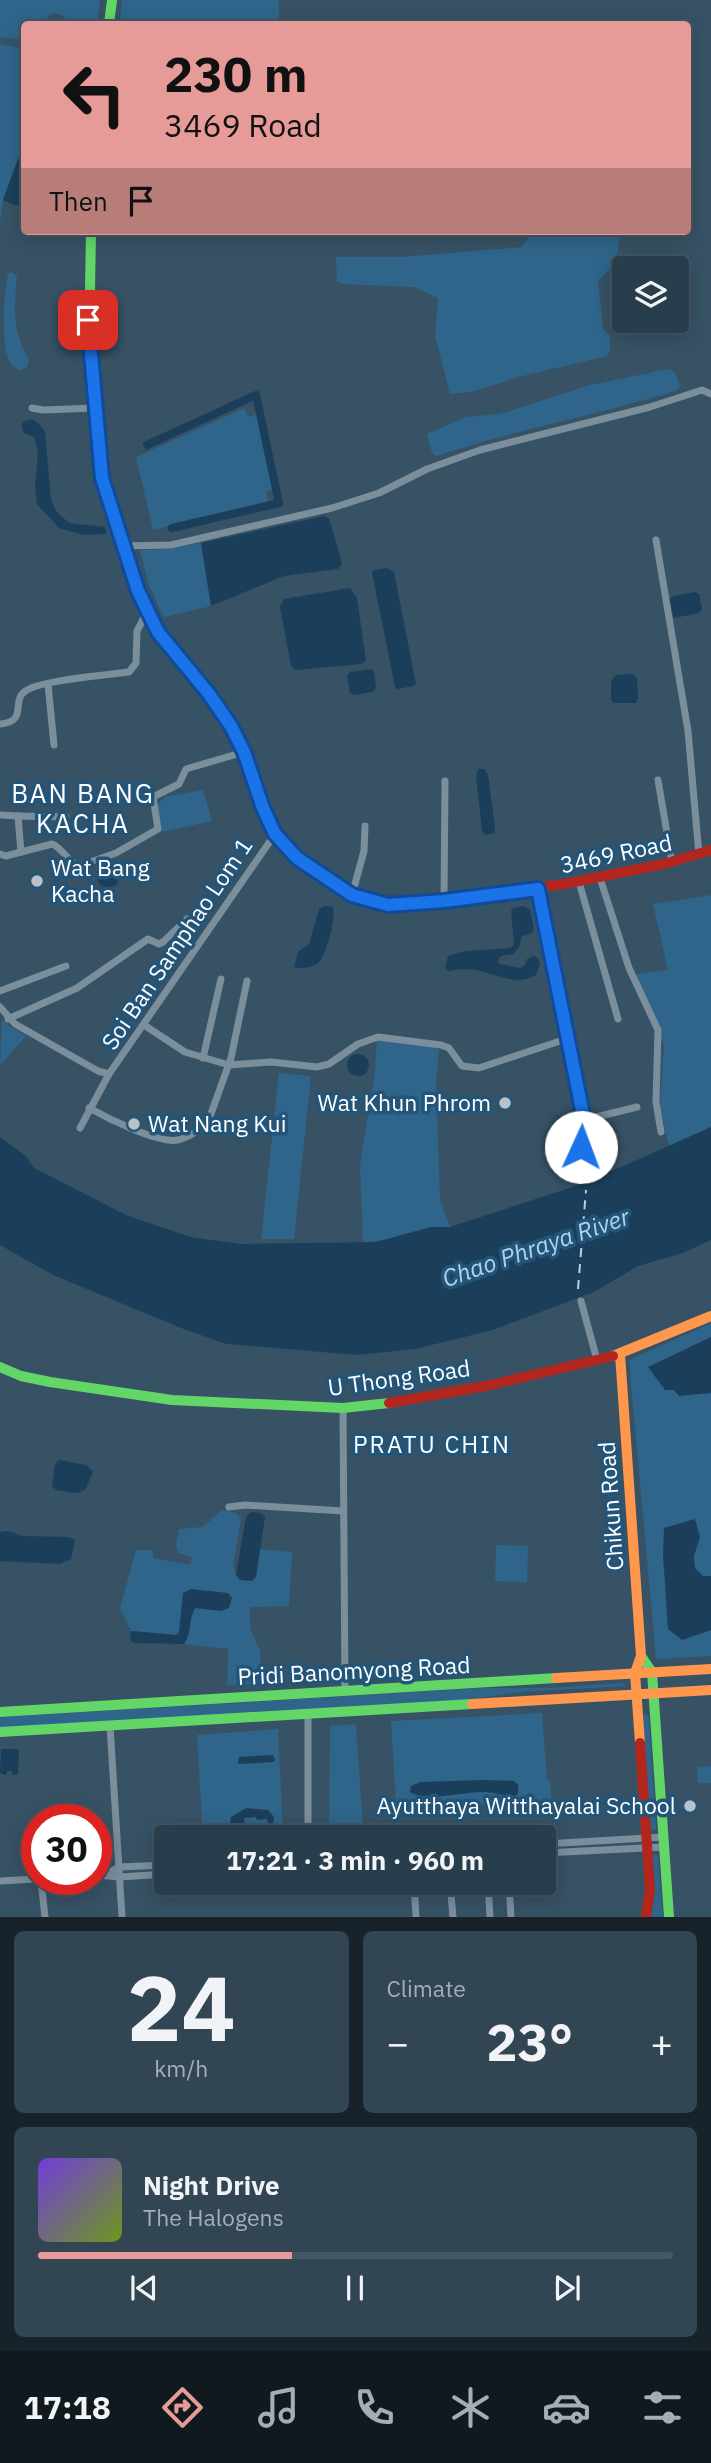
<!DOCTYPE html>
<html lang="en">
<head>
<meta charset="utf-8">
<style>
  :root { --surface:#293e4c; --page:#314553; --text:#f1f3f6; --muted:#a5aeb5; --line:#455764; --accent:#e69b98 }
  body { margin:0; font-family:"IBM Plex Sans",sans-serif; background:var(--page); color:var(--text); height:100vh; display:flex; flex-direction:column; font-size:26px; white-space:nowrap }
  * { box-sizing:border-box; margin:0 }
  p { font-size:23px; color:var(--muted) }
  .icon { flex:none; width:38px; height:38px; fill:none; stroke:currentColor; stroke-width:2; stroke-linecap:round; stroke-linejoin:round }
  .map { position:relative; height:1917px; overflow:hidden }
  .side { display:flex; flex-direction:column; gap:14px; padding:14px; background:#17222a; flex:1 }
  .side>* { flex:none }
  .banner { position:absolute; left:21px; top:21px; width:670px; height:214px; border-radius:7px; box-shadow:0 4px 18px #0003,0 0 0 2px var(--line); background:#e69b98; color:#111; overflow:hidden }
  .buttons { position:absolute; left:612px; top:256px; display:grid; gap:14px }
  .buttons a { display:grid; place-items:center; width:77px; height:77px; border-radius:7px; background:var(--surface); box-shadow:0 4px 18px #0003,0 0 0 2px var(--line); font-size:35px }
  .speed { position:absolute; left:21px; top:1804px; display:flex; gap:14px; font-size:35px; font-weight:700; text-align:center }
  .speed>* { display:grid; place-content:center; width:91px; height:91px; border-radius:50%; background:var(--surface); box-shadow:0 4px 18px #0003,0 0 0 2px var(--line); line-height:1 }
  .speed .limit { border:10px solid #d22; background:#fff; color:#111 }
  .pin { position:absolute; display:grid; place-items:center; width:60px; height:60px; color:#fff; margin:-30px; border-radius:14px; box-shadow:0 4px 10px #0006 }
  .me { position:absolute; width:77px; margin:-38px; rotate:2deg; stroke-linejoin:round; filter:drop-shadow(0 0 5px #0008) }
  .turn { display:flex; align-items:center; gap:24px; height:147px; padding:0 28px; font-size:32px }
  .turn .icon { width:91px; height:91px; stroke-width:2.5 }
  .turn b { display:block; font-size:49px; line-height:60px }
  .then { display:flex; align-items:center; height:66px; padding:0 28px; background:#0003; gap:14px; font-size:26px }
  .big { font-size:52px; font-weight:700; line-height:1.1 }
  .side .tile { flex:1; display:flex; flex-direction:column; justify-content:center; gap:10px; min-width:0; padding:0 24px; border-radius:10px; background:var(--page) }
  .side .dial { align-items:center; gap:0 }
  .dial b { font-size:91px; line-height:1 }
  .song { display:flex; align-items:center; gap:21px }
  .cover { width:84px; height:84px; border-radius:10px; background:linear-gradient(135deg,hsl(260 70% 55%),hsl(80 70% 35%)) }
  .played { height:7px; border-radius:4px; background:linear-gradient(90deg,var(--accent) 40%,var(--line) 40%) }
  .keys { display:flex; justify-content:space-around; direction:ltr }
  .heat { display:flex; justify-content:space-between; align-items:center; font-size:38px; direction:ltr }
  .side .tiles { flex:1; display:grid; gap:14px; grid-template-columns:1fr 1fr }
  .tile:last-child { grid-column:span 2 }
  .trip { position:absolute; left:154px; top:1825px; width:402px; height:70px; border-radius:7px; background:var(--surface); box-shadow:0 4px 18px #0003,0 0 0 2px var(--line); font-weight:700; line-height:70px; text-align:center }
  .tabs { display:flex; height:112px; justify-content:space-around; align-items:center; background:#10191e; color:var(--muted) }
  .tabs .icon { width:49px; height:49px }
  .tabs .active { color:var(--accent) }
  .tabs b { font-size:32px; color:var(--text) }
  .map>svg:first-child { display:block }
  .green { fill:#2f658b }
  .water { fill:#1b3f5a }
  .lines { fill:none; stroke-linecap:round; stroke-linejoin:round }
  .canal { stroke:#1b3f5a; stroke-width:8 }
  .ferry { stroke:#b0d4ec; stroke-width:2; stroke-dasharray:9 7; stroke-linecap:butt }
  .street { stroke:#7b8e9c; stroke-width:7 }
  .fast { stroke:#63d668; stroke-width:10 }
  .slow { stroke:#ff974d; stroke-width:10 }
  .jam { stroke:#b3261e; stroke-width:10 }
  .route-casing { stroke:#114b97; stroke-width:18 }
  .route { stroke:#1a73e8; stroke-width:12 }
  .poi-dot { fill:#b9c2c9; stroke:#235579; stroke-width:2.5 }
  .labels { text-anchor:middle; stroke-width:7; stroke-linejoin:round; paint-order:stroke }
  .street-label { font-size:23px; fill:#fff; stroke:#235579 }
  .poi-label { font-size:23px; fill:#fff; stroke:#235579; text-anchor:start }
  .water-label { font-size:24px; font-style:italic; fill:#b0d4ec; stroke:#235579 }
  .neighbourhood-label { font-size:24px; letter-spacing:2px; fill:#fff; stroke:#235579 }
  .quarter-label { font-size:26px; letter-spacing:2px; fill:#fff; stroke:#235579 }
</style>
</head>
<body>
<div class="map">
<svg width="711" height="1917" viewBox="0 0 711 1917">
  <rect width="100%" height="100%" fill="#375265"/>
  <!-- green -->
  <g class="green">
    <polygon points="0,0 100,0 98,21 94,24 71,24 61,15 54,13 48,16 47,24 24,24 24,40 0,37"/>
    <polygon points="122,0 279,0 279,24 120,24"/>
    <polygon points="0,44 24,49 24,143 3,200 0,222"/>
    <polygon points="532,231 539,231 545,235 571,231 621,231 615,265 598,280 603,330 610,335 610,351 607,356 523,376 471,392 450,394 435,335 438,298 414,287 343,284 337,281 336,257 401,257 522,247"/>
    <path d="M11 272 17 276C14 306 12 332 29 359L27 367 20 371C19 370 11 365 11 364 0 348 4 293 8 274Z"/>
    <path d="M669 369 675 372 680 387 676 391C597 415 515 430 436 456L432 453 427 434 466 417 500 414 590 385Z"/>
    <polygon points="245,408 248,417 258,414 273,489 266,491 268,502 153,530 136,457"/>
    <polygon points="201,543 211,606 165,617 162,614 149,585 140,550 171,549"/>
    <polygon points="203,790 212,821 162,832 156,806 165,797"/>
    <polygon points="711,895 711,1127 669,1146 660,1107 664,1045 635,974 668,970 653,904"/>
    <polygon points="2,1019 7,1025 26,1036 0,1065"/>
    <path d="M377 1040 427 1045 439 1049 436 1081 440 1200 450 1227C417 1227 394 1242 363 1242L360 1166 375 1072Z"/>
    <polygon points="279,1073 311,1076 294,1239 261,1239"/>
    <polygon points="711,1323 711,1656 656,1659 629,1360"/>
    <path d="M222 1510 237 1513 241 1519 233 1565 236 1575 256 1577 260 1549 292 1552 289 1606 250 1607V1628L260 1651 262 1683 227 1685 228 1649 184 1644C192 1633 188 1619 196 1608L221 1611 191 1589 179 1632 176 1635 131 1631 120 1608 136 1550H153V1558L190 1565 192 1557 178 1553 176 1545 179 1529 203 1527Z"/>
    <polygon points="496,1545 528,1546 527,1582 495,1581"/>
    <polygon points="625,1683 625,1686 520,1692 466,1700 0,1728 0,1718 4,1717 483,1688 548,1688"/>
    <polygon points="542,1713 547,1780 550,1780 552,1804 396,1805 391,1721"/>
    <polygon points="645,1714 649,1716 656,1828 654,1831 650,1829 643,1717"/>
    <polygon points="356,1724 363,1829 329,1830 330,1726"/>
    <polygon points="278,1729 283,1837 203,1837 197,1735"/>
    <polygon points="711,1766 711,1783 698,1783 697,1767"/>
    <polygon points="655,1854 658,1856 663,1917 650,1917 655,1890 653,1857"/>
  </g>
  <!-- water -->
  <g class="water">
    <polygon points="23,156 24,157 24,206 15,205 3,200 18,159"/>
    <polygon points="32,419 39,424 45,432 51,500 56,511 69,523 105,527 107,534 84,535 59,528 37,504 35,487 38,452 34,437 24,433 21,426 23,422"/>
    <polygon points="324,516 329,518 342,563 338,569 284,576 211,606 201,543"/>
    <polygon points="387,568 394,572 416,684 414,686 397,689 395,687 372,573 374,570"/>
    <polygon points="350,588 357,598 366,660 362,664 296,670 291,666 280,607 284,599"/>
    <polygon points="695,592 699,594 702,609 699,613 674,618 669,600 673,596"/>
    <polygon points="370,669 374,671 376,688 373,692 354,695 350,693 347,676 350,672"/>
    <polygon points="633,674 637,678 638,698 636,703 614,703 611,700 611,681 616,675"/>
    <polygon points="478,769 484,769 488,775 495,827 494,833 485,835 482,831 476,777"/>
    <circle cx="108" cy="877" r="11"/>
    <path d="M325 906 333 907C336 918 327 952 320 961 315 968 302 969 294 967L298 952 309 944 319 909Z"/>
    <path d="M523 906 530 909 534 929 532 933 522 936 519 947 514 954 501 956 499 958V964L520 968 525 965 527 959 533 956 538 958 540 964 536 975C516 987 497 974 476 970 467 969 458 969 448 971L445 968 448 956 466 951 510 948 514 944 511 911 513 908Z"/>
    <circle cx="358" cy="1065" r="11"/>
    <polygon points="711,1127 711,1240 683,1253 638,1266 594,1292 493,1330 415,1349 357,1355 226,1344 181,1328 53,1275 0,1245 0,1137 27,1157 34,1168 126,1215 190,1237 242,1244 376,1242 431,1227 450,1227 585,1183"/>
    <polygon points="711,1337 711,1393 679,1396 674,1390 665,1390 648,1367"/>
    <polygon points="59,1460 86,1465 93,1472 85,1490 77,1493 56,1490 52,1486 55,1464"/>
    <polygon points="251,1512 261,1513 265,1517 256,1577 252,1581 240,1580 236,1575 246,1517"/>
    <polygon points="695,1519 700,1537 694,1556 695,1568 703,1576 711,1576 711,1630 682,1640 668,1629 663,1555 664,1528"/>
    <polygon points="8,1531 23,1536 69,1537 75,1540 71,1559 60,1564 0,1561 0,1532"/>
    <path d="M191 1589 228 1593 232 1598 229 1608 221 1611 195 1608C188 1619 192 1633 184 1644L134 1643 130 1641 131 1631 176 1635 179 1632 183 1593Z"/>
    <polygon points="1,1749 16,1749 19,1751 18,1774 13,1775 12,1771 7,1771 6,1775 0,1773"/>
    <polygon points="273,1755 275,1760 273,1762 240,1764 238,1763 239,1757"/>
    <path d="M483 1780 514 1781 518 1785V1794L514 1796C505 1796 496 1793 486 1792 465 1791 427 1803 410 1792L411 1786 420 1782Z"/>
    <polygon points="246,1808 268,1810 274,1817 273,1827 268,1827 267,1819 257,1820 256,1817 244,1818 245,1828 242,1835 231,1834 229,1829 231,1817"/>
  </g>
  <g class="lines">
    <!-- canal -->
    <polyline class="canal" points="147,445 256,395 279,503 172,528"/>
    <!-- ferry -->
    <polyline class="ferry" points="578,1289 586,1190"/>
    <!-- street -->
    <g class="street">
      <polyline points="32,408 43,410 94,408"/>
      <polyline points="656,540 688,731 699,855"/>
      <polyline points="122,546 171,545 332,508 379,493 427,469 480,450 650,407 702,390 711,394"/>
      <polyline points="48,684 54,745"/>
      <path d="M0 724C30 721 9 700 27 690 44 680 106 675 129 672L136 663 137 631 147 612"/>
      <polyline points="658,780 672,863"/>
      <polyline points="0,815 18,816 21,852"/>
      <polyline points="18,816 66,817"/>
      <path d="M0 854 6 856 52 844C63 848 67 862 79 866L116 853 158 829 153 797 179 784 186 769 244 752"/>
      <polyline points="600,878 629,968 658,1030 656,1102 661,1132"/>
      <polyline points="579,882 618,1019"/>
      <polyline points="538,889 584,1120 579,1164"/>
      <polyline points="352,895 364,851 365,826"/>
      <polyline points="444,901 445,781"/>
      <polyline points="0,991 66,966"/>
      <polyline points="0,1007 15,1024 98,1071 109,1074"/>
      <polyline points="8,1019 77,988 148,939 159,944 163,942 187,919"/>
      <polyline points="144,1025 185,1052 229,1065 271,1062 317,1067 329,1064 358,1044 378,1037 441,1045 449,1048 462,1066 479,1068 569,1038"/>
      <polyline points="203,1058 221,979"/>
      <path d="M89 1108C107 1118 159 1144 178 1140 188 1138 199 1130 207 1125L231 1058 247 981"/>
      <polyline points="584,1120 637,1107"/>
      <polyline points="80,1128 109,1074 275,834"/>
      <polyline points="581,1301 597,1360"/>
      <polyline points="343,1408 345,1691"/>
      <polyline points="229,1507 245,1505 343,1511"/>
      <polyline points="110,1726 122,1917"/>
      <polyline points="308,1838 308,1714"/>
      <polyline points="544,1844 664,1837"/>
      <polyline points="544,1853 664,1847"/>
      <polyline points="106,1874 119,1867 166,1865"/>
      <polyline points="96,1875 120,1877 166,1874"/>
      <polyline points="41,1880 45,1917"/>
      <polyline points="0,1881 37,1879"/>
      <polyline points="414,1883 416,1917"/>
      <polyline points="450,1883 453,1917"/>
      <polyline points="488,1883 490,1917"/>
      <polyline points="509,1883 511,1917"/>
    </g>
    <!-- fast -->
    <g class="fast">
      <polyline points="109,24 112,0"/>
      <polyline points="91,231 89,350 102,478 122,546 147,612 172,652 209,694 231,726 244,752 263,808 275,834 298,859"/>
      <polyline points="0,1367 21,1376 50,1382 172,1400 343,1408 389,1403"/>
      <polyline points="641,1656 652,1672 669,1917"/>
      <polyline points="0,1712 556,1678"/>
      <polyline points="0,1732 472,1704"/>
    </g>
    <!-- slow -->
    <g class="slow">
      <polyline points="620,1354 641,1656 635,1673 640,1743"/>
      <polyline points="613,1356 711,1316"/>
      <polyline points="556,1678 711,1669"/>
      <polyline points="472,1704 711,1690"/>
    </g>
    <!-- jam -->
    <g class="jam">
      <path d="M298 859C333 882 360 905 403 905L564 884 664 864 711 850"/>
      <polyline points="389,1403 486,1386 613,1356"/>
      <polyline points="640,1743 650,1890 646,1917"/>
    </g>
  </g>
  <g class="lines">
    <!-- route casing -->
    <g class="route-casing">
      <polyline id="route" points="88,320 102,478 138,591 158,632 209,694 231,726 244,752 263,808 275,834 297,858 352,895 388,905 444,901 538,889 584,1120 581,1147"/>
    </g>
    <!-- route -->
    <use href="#route" class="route"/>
  </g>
  <!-- markers -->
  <g class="poi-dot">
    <circle cx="37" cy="881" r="7"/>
    <circle cx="505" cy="1103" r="7"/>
    <circle cx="134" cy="1124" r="7"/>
    <circle cx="690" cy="1806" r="7"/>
  </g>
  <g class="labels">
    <!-- street labels -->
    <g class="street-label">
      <text transform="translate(616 854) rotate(-12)" y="8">3469 Road</text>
      <text transform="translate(177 944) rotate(-56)" y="8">Soi Ban Samphao Lom 1</text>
      <text transform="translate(399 1378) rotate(-8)" y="8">U Thong Road</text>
      <text transform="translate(611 1506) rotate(-94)" y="8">Chikun Road</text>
      <text transform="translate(354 1671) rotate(-3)" y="8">Pridi Banomyong Road</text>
    </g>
    <!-- poi labels -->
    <g class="poi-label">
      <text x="51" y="876">Wat Bang<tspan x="51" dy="26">Kacha</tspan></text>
      <text x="491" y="1111" text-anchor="end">Wat Khun Phrom</text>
      <text x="148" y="1132">Wat Nang Kui</text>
      <text x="676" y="1814" text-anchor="end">Ayutthaya Witthayalai School</text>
    </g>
    <!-- water labels -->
    <g class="water-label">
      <text transform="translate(536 1248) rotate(-19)" y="8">Chao Phraya River</text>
    </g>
    <!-- neighbourhood labels -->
    <g class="neighbourhood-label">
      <text x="432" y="1453">PRATU CHIN</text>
    </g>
    <!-- quarter labels -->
    <g class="quarter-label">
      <text x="83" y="803">BAN BANG<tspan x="83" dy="30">KACHA</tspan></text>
    </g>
  </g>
</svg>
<div class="buttons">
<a><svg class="icon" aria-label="layers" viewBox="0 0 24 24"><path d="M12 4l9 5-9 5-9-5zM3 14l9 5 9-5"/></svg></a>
</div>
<div class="speed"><div class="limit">30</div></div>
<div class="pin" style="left:88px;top:320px;background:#d93025"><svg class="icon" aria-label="arrive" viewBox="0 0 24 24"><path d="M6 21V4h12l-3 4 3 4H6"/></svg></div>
<svg class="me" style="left:581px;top:1147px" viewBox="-20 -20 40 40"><circle r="19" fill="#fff"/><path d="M0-13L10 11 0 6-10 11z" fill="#1a73e8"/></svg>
<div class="trip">17:21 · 3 min · 960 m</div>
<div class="banner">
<div class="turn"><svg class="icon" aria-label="left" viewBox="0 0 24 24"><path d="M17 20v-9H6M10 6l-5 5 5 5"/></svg><div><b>230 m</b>3469 Road</div></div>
<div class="then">Then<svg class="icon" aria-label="arrive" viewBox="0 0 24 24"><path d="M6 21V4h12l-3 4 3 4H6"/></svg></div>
</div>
</div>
<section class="side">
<div class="tiles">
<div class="tile dial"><b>24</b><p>km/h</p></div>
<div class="tile"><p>Climate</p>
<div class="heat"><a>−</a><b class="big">23°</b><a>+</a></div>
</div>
<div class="tile">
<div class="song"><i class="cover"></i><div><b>Night Drive</b><p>The Halogens</p></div></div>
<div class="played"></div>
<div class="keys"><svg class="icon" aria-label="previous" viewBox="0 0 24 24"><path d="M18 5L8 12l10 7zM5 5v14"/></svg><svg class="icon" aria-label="pause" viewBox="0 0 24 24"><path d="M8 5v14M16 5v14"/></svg><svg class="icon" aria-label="next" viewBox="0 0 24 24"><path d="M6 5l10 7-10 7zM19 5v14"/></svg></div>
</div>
</div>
</section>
<nav class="tabs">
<b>17:18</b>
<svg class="icon active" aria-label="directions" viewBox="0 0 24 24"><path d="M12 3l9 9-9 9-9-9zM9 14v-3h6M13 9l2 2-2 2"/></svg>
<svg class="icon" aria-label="music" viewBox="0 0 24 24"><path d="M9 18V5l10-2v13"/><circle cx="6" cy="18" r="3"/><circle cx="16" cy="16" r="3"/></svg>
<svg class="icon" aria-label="phone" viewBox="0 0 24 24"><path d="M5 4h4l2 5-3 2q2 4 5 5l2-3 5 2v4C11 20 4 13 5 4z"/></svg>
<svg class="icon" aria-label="climate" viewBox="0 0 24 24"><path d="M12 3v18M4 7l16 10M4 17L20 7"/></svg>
<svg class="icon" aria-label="car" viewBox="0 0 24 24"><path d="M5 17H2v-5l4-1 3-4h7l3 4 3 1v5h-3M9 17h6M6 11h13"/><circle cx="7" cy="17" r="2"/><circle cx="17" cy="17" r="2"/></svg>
<svg class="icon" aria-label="filters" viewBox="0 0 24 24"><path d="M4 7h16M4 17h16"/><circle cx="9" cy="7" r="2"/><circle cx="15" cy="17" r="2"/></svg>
</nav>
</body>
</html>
